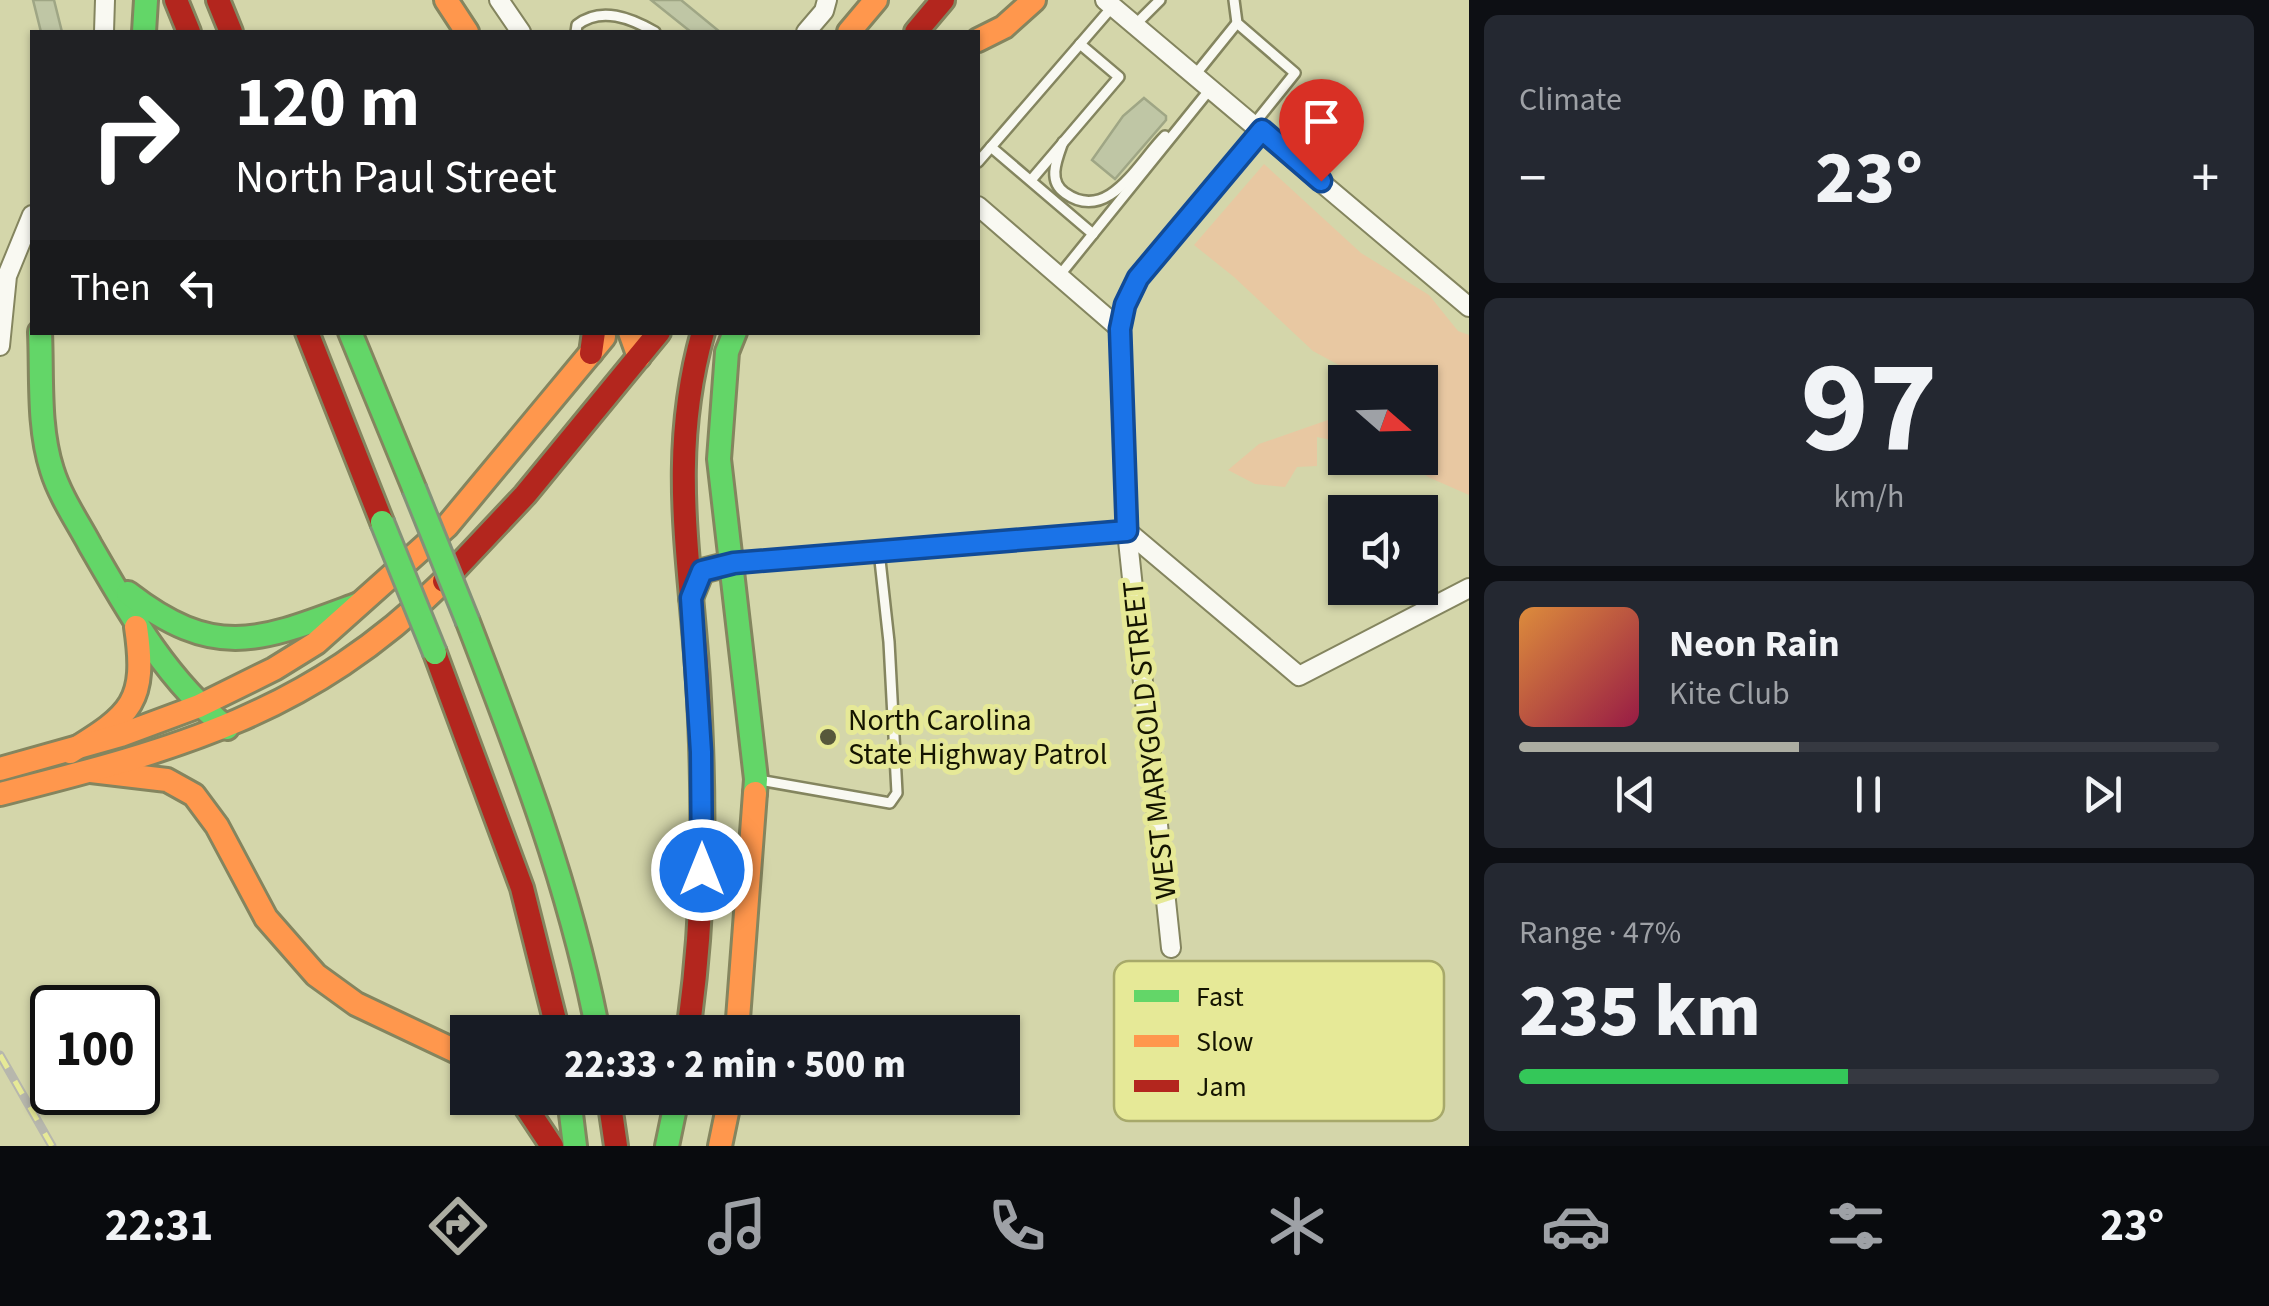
<!DOCTYPE html>
<html lang="en">
<head>
<meta charset="utf-8">
<style>
  :root { --surface:#171b24; --page:#242831; --text:#f1f3f6; --muted:#9ea1a6; --line:#363941; --accent:#acada2 }
  body { margin:0; font-family:"Source Sans 3",sans-serif; background:var(--page); color:var(--text); height:100vh; display:flex; flex-direction:column; font-size:38px; white-space:nowrap }
  * { box-sizing:border-box; margin:0 }
  p { font-size:32px; color:var(--muted) }
  .icon { flex:none; width:55px; height:55px; fill:none; stroke:currentColor; stroke-width:2; stroke-linecap:round; stroke-linejoin:round }
  .map { position:relative; flex:1; overflow:hidden }
  .sheet { display:flex; flex-direction:column; gap:15px; padding:15px; background:#0d0f14; width:800px }
  .sheet>* { flex:none }
  .top-card { position:absolute; left:30px; top:30px; width:950px; height:305px; border-radius:0px; box-shadow:0 2px 8px #0004; background:#202124; color:#fff; overflow:hidden }
  .needle { width:65px; rotate:110deg }
  .fabs { position:absolute; left:1328px; top:365px; display:grid; gap:20px }
  .fabs a { display:grid; place-items:center; width:110px; height:110px; border-radius:0px; background:var(--surface); box-shadow:0 2px 8px #0004; font-size:50px }
  .speed { position:absolute; left:30px; top:985px; display:flex; gap:20px; font-size:50px; font-weight:700; text-align:center }
  .speed>* { display:grid; place-content:center; width:130px; height:130px; border-radius:50%; background:var(--surface); box-shadow:0 2px 8px #0004; line-height:1 }
  .speed .limit { border:5px solid #111; border-radius:15px; background:#fff; color:#111 }
  .pin { position:absolute; display:grid; place-items:center; width:85px; height:85px; color:#fff; margin:-102px -42px; border-radius:50% 50% 50% 0; rotate:-45deg; box-shadow:0 0 10px #0007 }
  .pin .icon { rotate:45deg }
  .me { position:absolute; width:110px; margin:-55px; rotate:0deg; stroke-linejoin:round; filter:drop-shadow(0 0 8px #0008) }
  .turn { display:flex; align-items:center; gap:35px; height:210px; padding:0 40px; font-size:45px }
  .turn .icon { width:130px; height:130px; stroke-width:2.5 }
  .turn b { display:block; font-size:70px; line-height:85px }
  .then { display:flex; align-items:center; height:95px; padding:0 40px; background:#0003; gap:20px; font-size:38px }
  .big { font-size:75px; font-weight:800; line-height:1.1 }
  .sheet .tile { flex:1; display:flex; flex-direction:column; justify-content:center; gap:15px; min-width:0; padding:0 35px; border-radius:15px; background:var(--page) }
  .sheet .dial { align-items:center; gap:0 }
  .dial b { font-size:130px; line-height:1 }
  .song { display:flex; align-items:center; gap:30px }
  .cover { width:120px; height:120px; border-radius:15px; background:linear-gradient(135deg,hsl(30 70% 55%),hsl(340 70% 35%)) }
  .played { height:10px; border-radius:5px; background:linear-gradient(90deg,var(--accent) 40%,var(--line) 40%) }
  .keys { display:flex; justify-content:space-around; direction:ltr }
  .heat { display:flex; justify-content:space-between; align-items:center; font-size:55px; direction:ltr }
  .charge { height:15px; border-radius:8px; background:linear-gradient(90deg,#34c759 47%,var(--line) 0) }
  .trip { position:absolute; left:450px; top:1015px; width:570px; height:100px; border-radius:0px; background:var(--surface); box-shadow:0 2px 8px #0004; font-weight:800; line-height:100px; text-align:center }
  .dock { display:flex; height:160px; justify-content:space-around; align-items:center; background:#090b0e; color:var(--muted) }
  .dock .icon { width:70px; height:70px }
  .dock .active { color:var(--accent) }
  .dock b { font-size:45px; color:var(--text) }
  main { display:flex; flex:1; min-height:0 }
  .map>svg:first-child { display:block }
  .green { fill:#e8c8a2 }
  .building { fill:#bfc6a5; stroke:#9fa685; stroke-width:2.5 }
  .lines { fill:none; stroke-linecap:round; stroke-linejoin:round }
  .lane-casing { stroke:#84855f; stroke-width:14 }
  .street-casing { stroke:#84855f; stroke-width:22 }
  .fast-casing { stroke:#84855f; stroke-width:28 }
  .slow-casing { stroke:#84855f; stroke-width:28 }
  .jam-casing { stroke:#84855f; stroke-width:28 }
  .lane { stroke:#f9f9f2; stroke-width:9 }
  .street { stroke:#f9f9f2; stroke-width:18 }
  .fast { stroke:#63d668; stroke-width:22 }
  .slow { stroke:#ff974d; stroke-width:22 }
  .jam { stroke:#b3261e; stroke-width:22 }
  .rail-casing { stroke:#b7b7ad; stroke-width:9 }
  .rail { stroke:#e6e997; stroke-width:5; stroke-dasharray:15; stroke-linecap:butt }
  .fast-bridge-casing { stroke:#839178; stroke-width:28; stroke-linecap:butt }
  .fast-bridge { stroke:#63d668; stroke-width:22 }
  .route-casing { stroke:#114b97; stroke-width:25 }
  .route { stroke:#1a73e8; stroke-width:18 }
  .poi-dot { fill:#57583b; stroke:#e6e997; stroke-width:4 }
  .labels { text-anchor:middle; stroke-width:10; stroke-linejoin:round; paint-order:stroke }
  .poi-label { font-size:30px; fill:#141400; stroke:#e6e997; text-anchor:start }
  .street-label { font-size:30px; fill:#141400; stroke:#e6e997 }
  .key { fill:#e6e997; stroke:#a7a96a; stroke-width:2.5 }
  .key-label { font-size:28px; fill:#141400 }
</style>
</head>
<body>
<main>
<div class="map">
<svg width="1469" height="1146" viewBox="0 0 1469 1146">
  <rect width="100%" height="100%" fill="#d4d6aa"/>
  <!-- green -->
  <g class="green">
    <polygon points="1264,164 1361,253 1429,295 1458,331 1469,335 1469,495 1428,477 1405,458 1420,458 1420,382 1370,382 1313,351 1234,277 1194,245"/>
    <polygon points="1345,414 1345,443 1317,437 1317,466 1297,467 1285,487 1255,484 1228,470 1259,444"/>
  </g>
  <!-- building -->
  <g class="building">
    <polygon points="33,0 54,0 62,32 41,32"/>
    <polygon points="651,0 681,0 720,32 691,32"/>
    <polygon points="1144,98 1166,116 1166,120 1115,179 1092,160 1123,116"/>
  </g>
  <g class="lines">
    <!-- lane casing -->
    <g class="lane-casing">
      <g id="lane">
        <polyline points="1234,0 1237,23 1295,73 1254,124"/>
        <polyline points="1135,25 1160,0"/>
        <path d="M576 32 577 25C601 6 631 18 655 32"/>
        <polyline points="1195,75 1237,23"/>
        <path d="M1063 142C1057 159 1047 181 1065 193 1108 224 1138 163 1165 136"/>
        <polyline points="991,147 1093,234"/>
        <polyline points="978,162 1113,6"/>
        <polyline points="1032,179 1119,77 1080,44"/>
        <polyline points="1059,276 1211,88"/>
        <polyline points="759,780 890,803 897,793 889,642 879,551"/>
      </g>
    </g>
    <!-- street casing -->
    <g class="street-casing">
      <g id="street">
        <polyline points="499,0 521,32"/>
        <polyline points="1105,0 1469,307"/>
        <polyline points="104,32 105,0"/>
        <polyline points="806,32 824,11 827,0"/>
        <polyline points="978,206 1120,329"/>
        <polyline points="0,346 7,276 32,215"/>
        <polyline points="1127,531 1299,676 1469,588"/>
        <polyline points="733,563 1127,531"/>
        <polyline points="1171,948 1127,531 1120,329 1125,305 1138,278 1262,131"/>
      </g>
    </g>
    <!-- fast casing -->
    <g class="fast-casing">
      <g id="fast">
        <polyline points="144,32 146,0"/>
        <path d="M40 332C42 377 38 427 52 470 60 496 77 521 90 545 128 611 166 680 227 728"/>
        <polyline points="350,332 414,488"/>
        <polyline points="735,332 727,352 719,459 756,779 755,793"/>
        <path d="M128 593C217 662 262 640 359 604"/>
        <polyline points="691,598 702,571 733,563"/>
        <path d="M468 622C520 757 571 890 598 1032"/>
        <polyline points="569,1098 575,1146"/>
        <polyline points="667,1146 677,1098"/>
      </g>
    </g>
    <!-- slow casing -->
    <g class="slow-casing">
      <g id="slow">
        <polyline points="446,0 467,32"/>
        <polyline points="849,32 876,0"/>
        <polyline points="978,40 1004,27 1034,0"/>
        <polyline points="630,332 639,357"/>
        <path d="M70 752C132 714 147 702 136 627"/>
        <polyline points="0,769 121,735 199,706 274,669 316,643 447,526 604,337"/>
        <polyline points="91,771 167,780 194,795 217,826 266,918 316,975 356,1004 468,1057"/>
        <path d="M0 794C178 749 309 714 444 581"/>
        <polyline points="737,1032 755,793"/>
        <polyline points="720,1146 730,1098"/>
      </g>
    </g>
    <!-- jam casing -->
    <g class="jam-casing">
      <g id="jam">
        <polyline points="176,0 189,32"/>
        <polyline points="218,0 231,32"/>
        <polyline points="916,32 943,0"/>
        <polyline points="307,332 382,522"/>
        <polyline points="591,353 594,332"/>
        <polyline points="444,581 525,495 659,332"/>
        <polyline points="435,653 522,888 558,1032"/>
        <path d="M688 1032C705 915 705 799 698 681 690 556 668 456 703 332"/>
        <polyline points="520,1098 552,1146"/>
        <polyline points="609,1098 616,1146"/>
      </g>
    </g>
    <!-- lane -->
    <use href="#lane" class="lane"/>
    <!-- street -->
    <use href="#street" class="street"/>
    <!-- fast -->
    <use href="#fast" class="fast"/>
    <!-- slow -->
    <use href="#slow" class="slow"/>
    <!-- jam -->
    <use href="#jam" class="jam"/>
    <!-- rail casing -->
    <g class="rail-casing">
      <polyline id="rail" points="0,1055 52,1146"/>
    </g>
    <!-- rail -->
    <use href="#rail" class="rail"/>
    <!-- fast-bridge casing -->
    <g class="fast-bridge-casing">
      <g id="fast-bridge">
        <polyline points="414,488 468,622"/>
        <polyline points="382,522 435,653"/>
      </g>
    </g>
    <!-- fast-bridge -->
    <use href="#fast-bridge" class="fast-bridge"/>
  </g>
  <g class="lines">
    <!-- route casing -->
    <g class="route-casing">
      <polyline id="route" points="702,870 701,752 691,598 702,571 734,563 1127,531 1120,329 1125,305 1138,278 1262,130 1321,181"/>
    </g>
    <!-- route -->
    <use href="#route" class="route"/>
  </g>
  <!-- markers -->
  <circle class="poi-dot" cx="828" cy="737" r="10"/>
  <g class="labels">
    <!-- poi labels -->
    <g class="poi-label">
      <text x="848" y="730">North Carolina<tspan x="848" dy="34">State Highway Patrol</tspan></text>
    </g>
    <!-- street labels -->
    <g class="street-label">
      <text transform="translate(1149 740) rotate(-96)" y="10">WEST MARYGOLD STREET</text>
    </g>
  </g>
  <!-- legend -->
  <rect x="1114" y="961" width="330" height="160" rx="15" class="key"/>
  <rect x="1134" y="990" width="45" height="12" fill="#63d668"/>
  <rect x="1134" y="1035" width="45" height="12" fill="#ff974d"/>
  <rect x="1134" y="1080" width="45" height="12" fill="#b3261e"/>
  <g class="key-label">
    <text x="1196" y="1006">Fast</text>
    <text x="1196" y="1051">Slow</text>
    <text x="1196" y="1096">Jam</text>
  </g>
</svg>
<div class="fabs">
<a><svg class="needle" viewBox="-14 -14 28 28"><path d="M0-13l5 13h-10z" fill="#e53935"/><path d="M0 13l5-13h-10z" fill="#9ea1a6"/></svg></a>
<a><svg class="icon" aria-label="sound" viewBox="0 0 24 24"><path d="M4 9h4l5-4v14l-5-4H4zM17 9q2 3 0 6"/></svg></a>
</div>
<div class="speed"><div class="limit">100</div></div>
<div class="pin" style="left:1321px;top:181px;background:#d93025"><svg class="icon" aria-label="arrive" viewBox="0 0 24 24"><path d="M6 21V4h12l-3 4 3 4H6"/></svg></div>
<svg class="me" style="left:702px;top:870px" viewBox="-20 -20 40 40"><circle r="17" fill="#1a73e8" stroke="#fff" stroke-width="3"/><path d="M0-11L8 9 0 5-8 9z" fill="#fff"/></svg>
<div class="trip">22:33 · 2 min · 500 m</div>
<div class="top-card">
<div class="turn"><svg class="icon" aria-label="right" viewBox="0 0 24 24"><path d="M7 20v-9h11M14 6l5 5-5 5"/></svg><div><b>120 m</b>North Paul Street</div></div>
<div class="then">Then<svg class="icon" aria-label="left" viewBox="0 0 24 24"><path d="M17 20v-9H6M10 6l-5 5 5 5"/></svg></div>
</div>
</div>
<section class="sheet">
<div class="tile"><p>Climate</p>
<div class="heat"><a>−</a><b class="big">23°</b><a>+</a></div>
</div>
<div class="tile dial"><b>97</b><p>km/h</p></div>
<div class="tile">
<div class="song"><i class="cover"></i><div><b>Neon Rain</b><p>Kite Club</p></div></div>
<div class="played"></div>
<div class="keys"><svg class="icon" aria-label="previous" viewBox="0 0 24 24"><path d="M18 5L8 12l10 7zM5 5v14"/></svg><svg class="icon" aria-label="pause" viewBox="0 0 24 24"><path d="M8 5v14M16 5v14"/></svg><svg class="icon" aria-label="next" viewBox="0 0 24 24"><path d="M6 5l10 7-10 7zM19 5v14"/></svg></div>
</div>
<div class="tile"><p>Range · 47%</p><b class="big">235 km</b><div class="charge"></div></div>
</section>
</main>
<nav class="dock">
<b>22:31</b>
<svg class="icon active" aria-label="directions" viewBox="0 0 24 24"><path d="M12 3l9 9-9 9-9-9zM9 14v-3h6M13 9l2 2-2 2"/></svg>
<svg class="icon" aria-label="music" viewBox="0 0 24 24"><path d="M9 18V5l10-2v13"/><circle cx="6" cy="18" r="3"/><circle cx="16" cy="16" r="3"/></svg>
<svg class="icon" aria-label="phone" viewBox="0 0 24 24"><path d="M5 4h4l2 5-3 2q2 4 5 5l2-3 5 2v4C11 20 4 13 5 4z"/></svg>
<svg class="icon" aria-label="climate" viewBox="0 0 24 24"><path d="M12 3v18M4 7l16 10M4 17L20 7"/></svg>
<svg class="icon" aria-label="car" viewBox="0 0 24 24"><path d="M5 17H2v-5l4-1 3-4h7l3 4 3 1v5h-3M9 17h6M6 11h13"/><circle cx="7" cy="17" r="2"/><circle cx="17" cy="17" r="2"/></svg>
<svg class="icon" aria-label="filters" viewBox="0 0 24 24"><path d="M4 7h16M4 17h16"/><circle cx="9" cy="7" r="2"/><circle cx="15" cy="17" r="2"/></svg>
<b>23°</b>
</nav>
</body>
</html>
